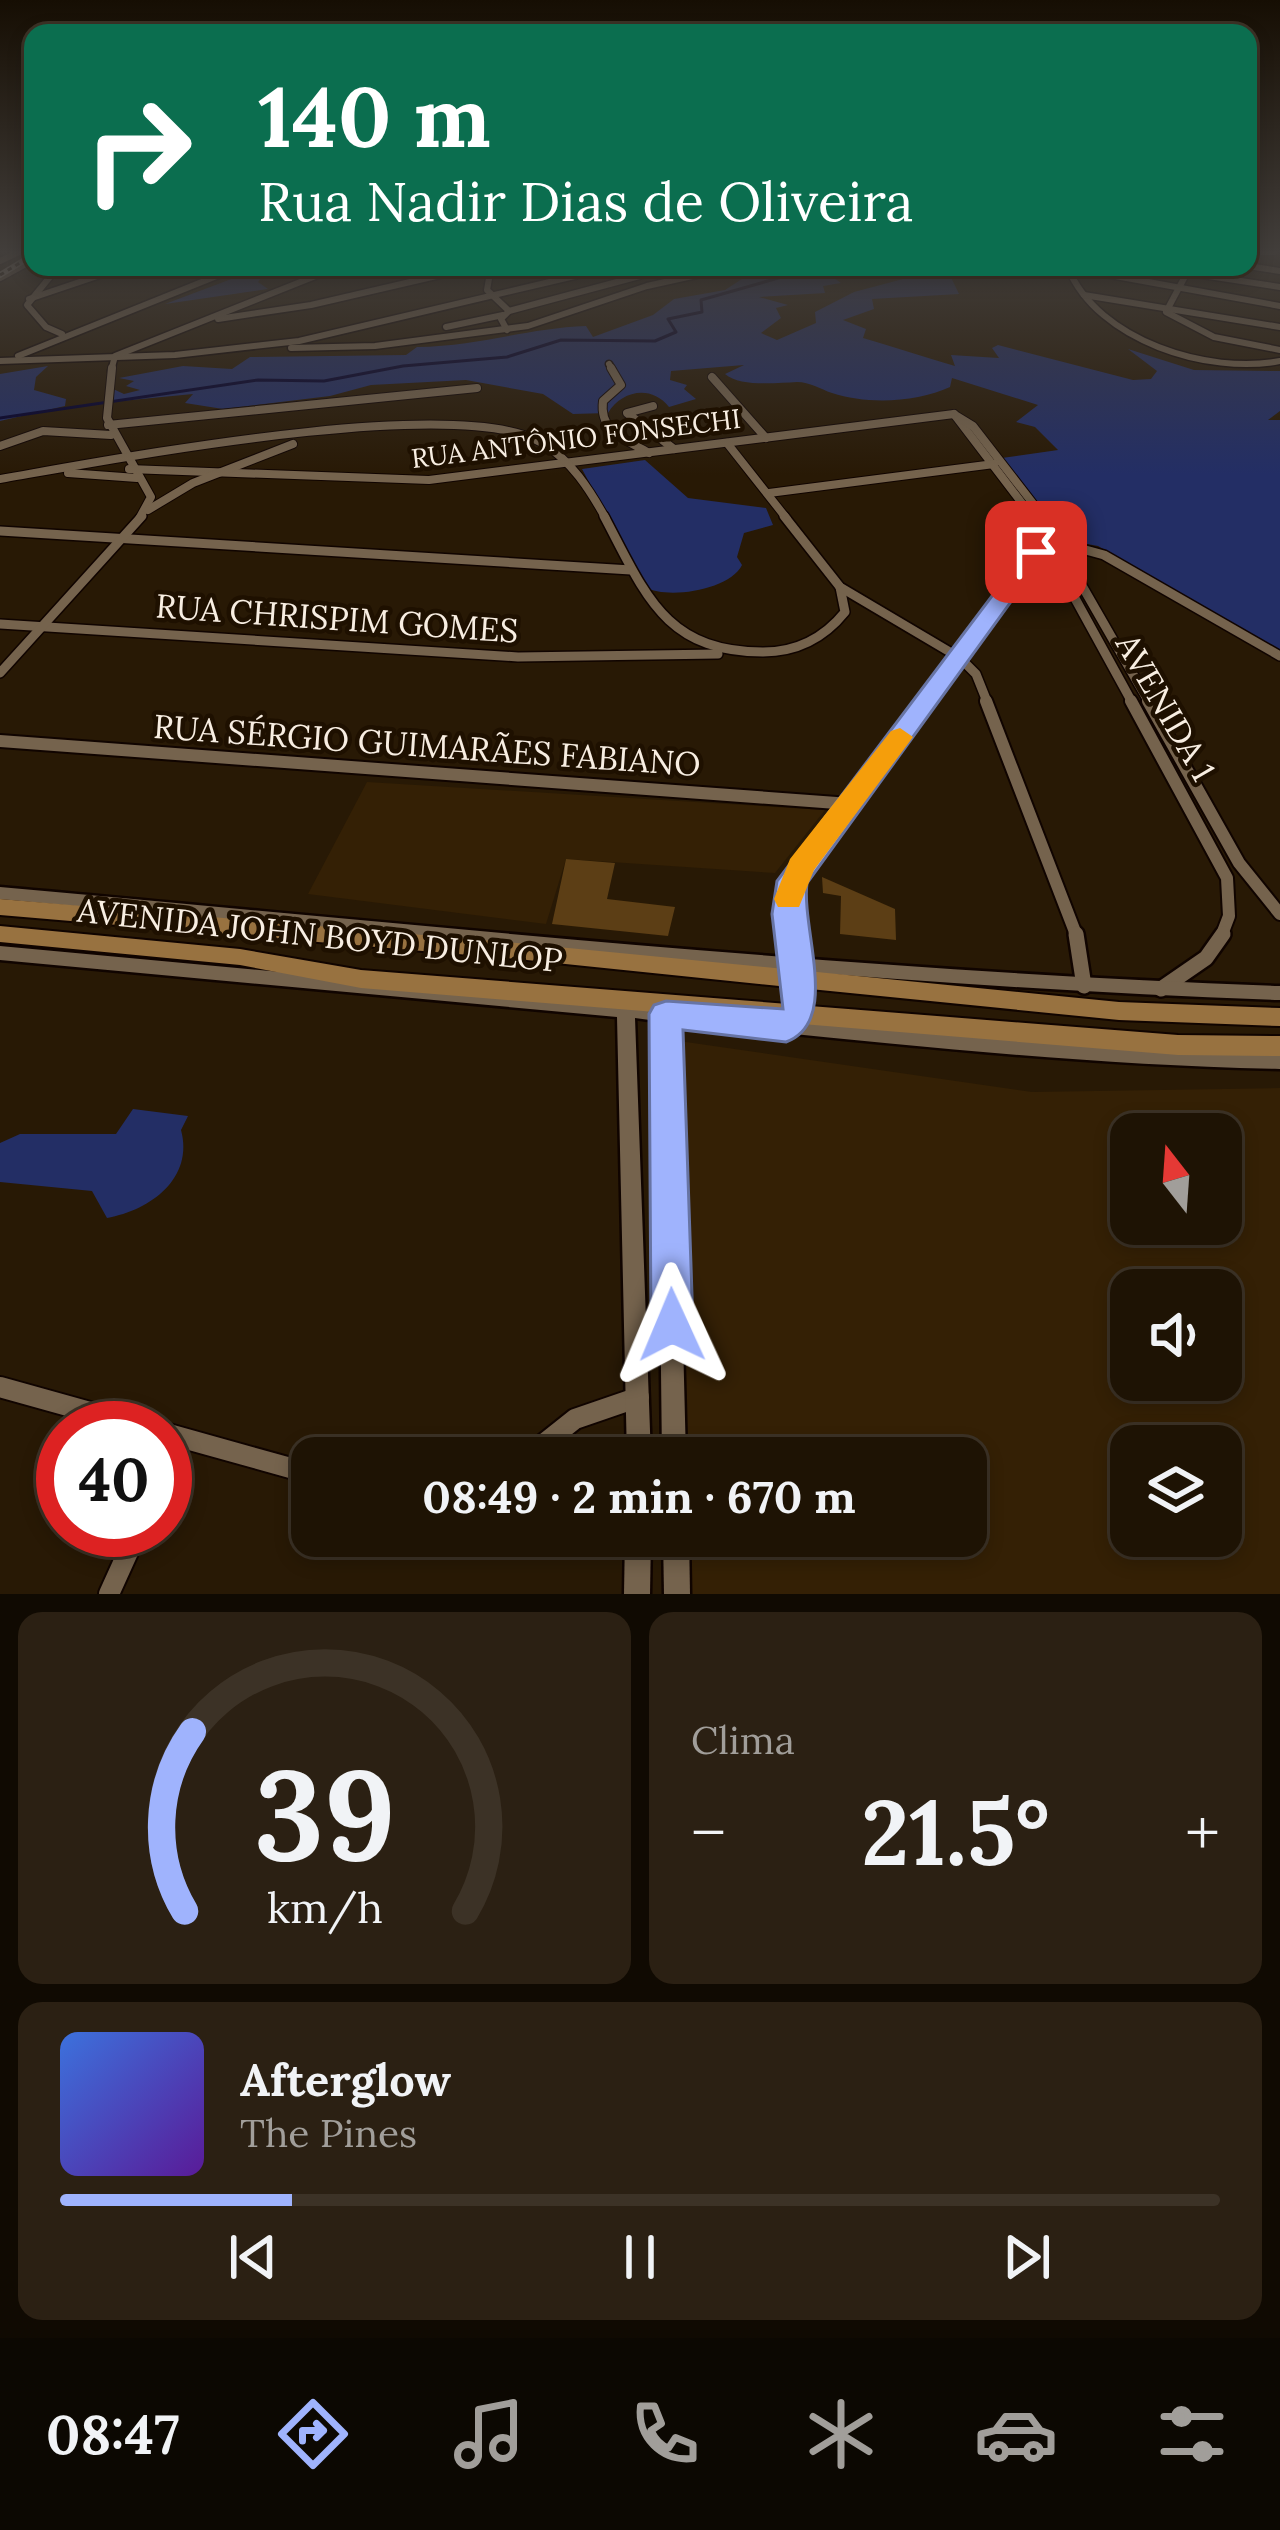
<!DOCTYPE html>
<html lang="pt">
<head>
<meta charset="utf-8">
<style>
  :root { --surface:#1e1304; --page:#2b2013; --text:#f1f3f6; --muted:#a19e9a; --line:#3c3226; --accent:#9fb3fd }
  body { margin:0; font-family:Lora,serif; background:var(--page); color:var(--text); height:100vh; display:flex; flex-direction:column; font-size:45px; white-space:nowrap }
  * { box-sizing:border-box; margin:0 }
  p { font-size:39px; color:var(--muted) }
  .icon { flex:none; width:66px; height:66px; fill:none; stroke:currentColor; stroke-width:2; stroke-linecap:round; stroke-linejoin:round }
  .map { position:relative; height:1594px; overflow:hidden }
  .details { display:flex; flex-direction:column; gap:18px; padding:18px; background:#100a02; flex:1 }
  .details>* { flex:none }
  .hud { position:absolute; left:24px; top:24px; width:1233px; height:252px; border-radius:24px; box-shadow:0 6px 18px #0003,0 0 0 3px var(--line); background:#0b6e4f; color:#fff; overflow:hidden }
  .needle { width:78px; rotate:343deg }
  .tools { position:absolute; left:1110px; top:1113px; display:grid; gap:24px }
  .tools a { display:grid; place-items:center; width:132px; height:132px; border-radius:24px; background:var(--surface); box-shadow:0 6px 18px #0003,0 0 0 3px var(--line); font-size:60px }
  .speed { position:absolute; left:36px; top:1401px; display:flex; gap:24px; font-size:60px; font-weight:700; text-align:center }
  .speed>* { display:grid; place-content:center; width:156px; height:156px; border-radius:50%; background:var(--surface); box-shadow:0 6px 18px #0003,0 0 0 3px var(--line); line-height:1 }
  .speed .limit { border:18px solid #d22; background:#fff; color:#111 }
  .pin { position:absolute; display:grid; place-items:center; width:102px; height:102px; color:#fff; margin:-51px; border-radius:24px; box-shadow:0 6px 18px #0006 }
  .me { position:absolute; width:132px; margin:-66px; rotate:359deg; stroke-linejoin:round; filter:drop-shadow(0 0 9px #0008) }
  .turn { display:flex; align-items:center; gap:42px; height:252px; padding:0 36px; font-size:54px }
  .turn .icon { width:156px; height:156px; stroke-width:2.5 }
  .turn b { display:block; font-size:84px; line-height:102px }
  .big { font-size:90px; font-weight:800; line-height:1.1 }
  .details .card { flex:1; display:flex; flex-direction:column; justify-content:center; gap:18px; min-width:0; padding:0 42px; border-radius:24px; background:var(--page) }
  .details .dial { align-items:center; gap:0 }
  .dial svg { height:312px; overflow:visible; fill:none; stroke:var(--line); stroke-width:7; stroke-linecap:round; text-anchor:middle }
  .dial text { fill:var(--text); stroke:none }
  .song { display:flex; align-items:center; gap:36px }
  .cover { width:144px; height:144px; border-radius:18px; background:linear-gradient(135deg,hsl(220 70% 55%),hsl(270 70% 35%)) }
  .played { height:12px; border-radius:6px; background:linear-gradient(90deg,var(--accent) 20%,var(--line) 20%) }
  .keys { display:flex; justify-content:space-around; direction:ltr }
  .heat { display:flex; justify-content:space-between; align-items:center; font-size:66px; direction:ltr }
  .details .tiles { flex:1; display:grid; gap:18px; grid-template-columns:1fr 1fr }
  .card:last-child { grid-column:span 2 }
  .trip { position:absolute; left:291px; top:1437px; width:696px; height:120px; border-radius:24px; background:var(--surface); box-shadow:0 6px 18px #0003,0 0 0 3px var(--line); font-weight:800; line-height:120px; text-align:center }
  .tab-bar { display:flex; height:192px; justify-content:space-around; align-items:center; background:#0c0802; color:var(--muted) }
  .tab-bar .icon { width:84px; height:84px }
  .tab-bar .on { color:var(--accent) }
  .tab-bar b { font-size:54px; color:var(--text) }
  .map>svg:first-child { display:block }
  .built { fill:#342005; fill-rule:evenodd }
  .green { fill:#232e65 }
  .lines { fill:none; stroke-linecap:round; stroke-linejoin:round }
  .stream { stroke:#03002e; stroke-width:3 }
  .building { fill:#5c3e15 }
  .minor-far5-casing { stroke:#100400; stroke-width:9 }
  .minor-far4-casing { stroke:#100400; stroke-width:10 }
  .minor-far3-casing { stroke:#100400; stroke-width:12 }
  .minor-far2-casing { stroke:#100400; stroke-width:16 }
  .minor-far1-casing { stroke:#100400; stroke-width:20 }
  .minor-casing { stroke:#100400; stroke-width:24 }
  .tertiary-casing { stroke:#100400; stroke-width:5 }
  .primary-casing { stroke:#100400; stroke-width:4 }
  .minor-far5 { stroke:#75634d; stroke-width:6 }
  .minor-far4 { stroke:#75634d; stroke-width:8 }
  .minor-far3 { stroke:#75634d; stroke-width:9 }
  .minor-far2 { stroke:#75634d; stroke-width:12 }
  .minor-far1 { stroke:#75634d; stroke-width:15 }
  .minor { stroke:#75634d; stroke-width:20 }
  .tertiary { fill:#75634d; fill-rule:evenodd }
  .primary { fill:#987240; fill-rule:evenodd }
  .rail-casing { stroke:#b9ad9f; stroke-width:6 }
  .rail { stroke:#1e1000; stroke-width:3; stroke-dasharray:4.5; stroke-linecap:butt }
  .route { fill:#9fb3fd; stroke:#6774a4; stroke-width:3 }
  .slow { fill:#f59e0b }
  .labels { text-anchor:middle; stroke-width:9; stroke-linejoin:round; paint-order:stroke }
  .far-street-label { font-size:27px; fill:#f8eee2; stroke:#1e1000 }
  .street-label { font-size:33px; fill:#f8eee2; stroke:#1e1000 }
</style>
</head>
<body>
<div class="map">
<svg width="1280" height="1594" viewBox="0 0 1280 1594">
  <rect width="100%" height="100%" fill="#281905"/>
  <!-- built -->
  <g class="built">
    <polygon points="367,782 825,810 775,873 566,859 546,924 308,894"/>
    <path d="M672 1040 1032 1092 1280 1088V1594H690L688 1536H966V1458H685ZM1131 1134H1221V1224H1131ZM1131 1290H1221V1380H1131ZM1131 1446H1221V1536H1131Z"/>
  </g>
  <!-- green -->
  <g class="green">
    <polygon points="263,267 306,267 291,275 261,278 258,282 268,289 165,304"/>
    <path d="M784 267H841L824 271 841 283 823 286 825 293 759 297 788 305 776 308 781 318 761 333 777 340 816 323 815 312 854 292 903 279 910 267H923L927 274 948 271 959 294 872 299 874 309 843 320 866 329 863 338C895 347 923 357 955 366L951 355 999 358 992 348 998 345 1133 380 1151 379 1157 371 1128 349 1194 370 1280 371V411L1268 420H1280V650L1098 546 1065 540 1002 458 1058 450 1035 427 1016 422 1038 405 952 378 950 387C918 402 868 405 832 393 820 389 810 382 797 382 776 383 740 387 725 374L744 365 671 371 670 380 687 385 684 389 696 399 669 407C651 384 621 391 608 413L573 414 543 394 466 380 371 385 330 396 223 409 185 403 193 394 111 402V388L124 394 140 390 126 386 134 381 119 378 183 366 232 369 250 357 406 355 417 347C480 346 528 328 586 326L593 337 653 315 674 299 725 290 745 277Z"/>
    <polygon points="48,366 36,377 34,390 66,399 65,406 0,421 0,374"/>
    <path d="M645 460 688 498 766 508 773 525 744 533 737 557 742 565C730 590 667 600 645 587L582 469Z"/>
    <path d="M133 1109 188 1116 181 1130C194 1178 151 1210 107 1218L92 1191 0 1182V1143L20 1134H116Z"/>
  </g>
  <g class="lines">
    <!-- stream -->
    <polyline class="stream" points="0,418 258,380 324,381 403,366 507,357 561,340 655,341 676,332 668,319 702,312 701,300 817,267"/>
  </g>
  <!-- building -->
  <g class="building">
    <polygon points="566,859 615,863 607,899 675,907 668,936 552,924"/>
    <polygon points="822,877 895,909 896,940 840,934 841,896 823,893"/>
  </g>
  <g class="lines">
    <!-- minor-far5 casing -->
    <g class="minor-far5-casing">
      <g id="minor-far5">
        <polyline points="1257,252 1274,252"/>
        <polyline points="0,261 19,252"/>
        <polyline points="1248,266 1280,271"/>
        <polyline points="58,267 27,305 46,327 62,334"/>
        <polyline points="491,267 487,290 509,311 501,319 507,330"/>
        <polyline points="1066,267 1280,306"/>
        <polyline points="1150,267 1280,287"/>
        <polyline points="1190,267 1166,312 1214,337 1280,350"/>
        <path d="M1068 268C1098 341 1209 375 1280 361"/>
        <polyline points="0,278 33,260"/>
        <polyline points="1084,295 1280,327"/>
        <polyline points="29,299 124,267"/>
        <polyline points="509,311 673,267"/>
        <polyline points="218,319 311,305 475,267"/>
        <polyline points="446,327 503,315"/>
        <polyline points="291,348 375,346 528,326 647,286 733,267"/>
        <polyline points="18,356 239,267"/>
        <polyline points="0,361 175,355 299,341 613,267"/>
        <polyline points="609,364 613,371"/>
        <polyline points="111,371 115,356 338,267"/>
      </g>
    </g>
    <!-- minor-far4 casing -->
    <g class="minor-far4-casing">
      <g id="minor-far4">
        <polyline points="112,368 107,418 151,497 139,519"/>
        <path d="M611 368 621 385 603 401C599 432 625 439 649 453"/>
        <polyline points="712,377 766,438"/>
        <polyline points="653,406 627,413 674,449"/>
        <polyline points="954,414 1034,519"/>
        <polyline points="955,415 973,426 1045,519"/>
        <polyline points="108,425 477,388"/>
        <polyline points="727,443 787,519"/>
        <polyline points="0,446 43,431 111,435"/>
        <polyline points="129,469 429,480 954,414"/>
        <polyline points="68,473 137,478"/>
        <path d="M0 479C105 461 458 392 542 443 571 460 590 490 606 519"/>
        <polyline points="769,493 994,464"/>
        <polyline points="148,510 193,483 293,444"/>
      </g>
    </g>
    <!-- minor-far3 casing -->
    <g class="minor-far3-casing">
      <g id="minor-far3">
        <path d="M604 516C645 593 664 652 763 652 797 652 824 638 845 612L840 587"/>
        <polyline points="784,516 840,587 960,658 976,674 988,704"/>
        <polyline points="1032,516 1038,524 1034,549 1055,562 1133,704"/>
        <polyline points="1042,516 1150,704"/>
        <polyline points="0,531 631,570"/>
        <polyline points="1060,543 1104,555 1280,656"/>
        <polyline points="0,624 518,657 718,654"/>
        <polyline points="0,673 142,516"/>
        <polyline points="922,704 1036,552"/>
      </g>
    </g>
    <!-- minor-far2 casing -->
    <g class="minor-far2-casing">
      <g id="minor-far2">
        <polyline points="986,701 1077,937"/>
        <polyline points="1131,701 1227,878 1229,916 1221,937"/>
        <polyline points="1148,701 1239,863 1280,914"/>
        <polyline points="0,741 850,804"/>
        <polyline points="790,937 789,901 801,866 924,701"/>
      </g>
    </g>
    <!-- minor-far1 casing -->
    <g class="minor-far1-casing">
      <g id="minor-far1">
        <polyline points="789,934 794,963"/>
        <polyline points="1076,934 1084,986"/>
        <polyline points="1161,989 1206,958 1223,934"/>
      </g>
    </g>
    <!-- minor casing -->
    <g class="minor-casing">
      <g id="minor">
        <polyline points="0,1387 147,1428"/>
        <polyline points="165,1433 312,1474"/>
        <polyline points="526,1458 575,1419 639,1397"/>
        <polyline points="165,1470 179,1438"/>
        <polyline points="109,1594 138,1530"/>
      </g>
    </g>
    <!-- tertiary casing -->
    <g class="tertiary-casing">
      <g id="tertiary">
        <path d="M0 887C426 925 852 971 1280 986V1000C852 985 426 938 0 899Z"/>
        <path d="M0 946 1034 1042 1198 1051 1280 1053V1069C1077 1065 877 1042 675 1022L686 1458H662L657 1021 635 1018 651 1458H627L617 1017 0 960Z"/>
        <polygon points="625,1536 651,1536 650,1594 624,1594"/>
        <polygon points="663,1536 689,1536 690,1594 664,1594"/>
      </g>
    </g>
    <!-- primary casing -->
    <g class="primary-casing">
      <path id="primary" d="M0 899 517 943 785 969 784 963 787 957 794 955 801 957 807 971 1119 1002 1280 1008V1026L1119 1020 810 989V1006L1178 1035 1280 1036V1056L1178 1055 802 1024C796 1034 790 1039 778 1035L775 1028 778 1022 361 988 240 965 0 942V926L240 949 361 970 788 1004 789 987 517 959 0 915Z"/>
    </g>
    <!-- minor-far5 -->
    <use href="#minor-far5" class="minor-far5"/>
    <!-- minor-far4 -->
    <use href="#minor-far4" class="minor-far4"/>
    <!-- minor-far3 -->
    <use href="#minor-far3" class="minor-far3"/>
    <!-- minor-far2 -->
    <use href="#minor-far2" class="minor-far2"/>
    <!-- minor-far1 -->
    <use href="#minor-far1" class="minor-far1"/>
    <!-- minor -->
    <use href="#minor" class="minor"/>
    <!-- tertiary -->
    <use href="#tertiary" class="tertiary"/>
    <!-- primary -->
    <use href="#primary" class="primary"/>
    <!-- rail casing -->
    <g class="rail-casing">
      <polyline id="rail" points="0,275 33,255"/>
    </g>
    <!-- rail -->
    <use href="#rail" class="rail"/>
  </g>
  <!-- sky -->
  <linearGradient id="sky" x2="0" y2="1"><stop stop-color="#160e03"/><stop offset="0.53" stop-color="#423e3b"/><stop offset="1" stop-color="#423e3b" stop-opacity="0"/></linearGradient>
  <rect width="1280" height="475" fill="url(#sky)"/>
  <!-- route -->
  <path class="route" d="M1029 547 1047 552 807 883C801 930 841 1022 786 1042L683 1030 693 1325 686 1340 672 1346 657 1340 651 1325 649 1014 654 1005 666 1001 783 1009 772 914 777 881Z"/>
  <!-- slow -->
  <polygon class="slow" points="900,728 913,737 814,870 799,907 778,907 774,899 790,859 891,731"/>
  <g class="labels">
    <!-- far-street labels -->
    <g class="far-street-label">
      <text transform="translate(576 439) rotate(-7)" y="9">RUA ANTÔNIO FONSECHI</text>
    </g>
    <!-- street labels -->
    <g class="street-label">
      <text transform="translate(337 618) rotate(4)" y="12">RUA CHRISPIM GOMES</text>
      <text transform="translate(1166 707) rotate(60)" y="12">AVENIDA 1</text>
      <text transform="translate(427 745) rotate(4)" y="12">RUA SÉRGIO GUIMARÃES FABIANO</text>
      <text transform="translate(320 935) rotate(6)" y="12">AVENIDA JOHN BOYD DUNLOP</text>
    </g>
  </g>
</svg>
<div class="tools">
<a><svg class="needle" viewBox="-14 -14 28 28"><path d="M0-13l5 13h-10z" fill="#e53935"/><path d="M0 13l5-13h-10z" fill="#a19e9a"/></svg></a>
<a><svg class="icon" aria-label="sound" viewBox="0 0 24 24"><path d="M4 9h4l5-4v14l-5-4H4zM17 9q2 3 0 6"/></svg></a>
<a><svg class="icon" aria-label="layers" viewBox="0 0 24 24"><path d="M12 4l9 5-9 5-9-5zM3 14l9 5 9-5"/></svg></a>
</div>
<div class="speed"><div class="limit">40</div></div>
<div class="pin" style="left:1036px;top:552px;background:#d93025"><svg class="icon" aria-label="arrive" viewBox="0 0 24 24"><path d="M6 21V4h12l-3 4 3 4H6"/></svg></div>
<svg class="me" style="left:672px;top:1325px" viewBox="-20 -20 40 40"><path d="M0-17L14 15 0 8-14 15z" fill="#9fb3fd" stroke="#fff" stroke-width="4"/></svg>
<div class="trip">08:49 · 2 min · 670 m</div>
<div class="hud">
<div class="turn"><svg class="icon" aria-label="right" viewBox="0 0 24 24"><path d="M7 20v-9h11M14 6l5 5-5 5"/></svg><div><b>140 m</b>Rua Nadir Dias de Oliveira</div></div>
</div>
</div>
<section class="details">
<div class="tiles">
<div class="card dial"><svg viewBox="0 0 100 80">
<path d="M14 69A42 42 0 1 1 86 69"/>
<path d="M14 69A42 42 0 0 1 16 23" stroke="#9fb3fd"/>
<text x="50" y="56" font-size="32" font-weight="700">39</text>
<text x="50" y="72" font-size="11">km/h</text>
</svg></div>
<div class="card"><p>Clima</p>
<div class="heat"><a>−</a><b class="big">21.5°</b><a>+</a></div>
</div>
<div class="card">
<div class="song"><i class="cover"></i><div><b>Afterglow</b><p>The Pines</p></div></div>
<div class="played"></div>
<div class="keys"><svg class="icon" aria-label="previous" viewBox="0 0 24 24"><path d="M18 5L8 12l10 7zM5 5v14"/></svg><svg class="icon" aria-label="pause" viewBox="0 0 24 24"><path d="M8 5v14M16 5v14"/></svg><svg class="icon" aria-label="next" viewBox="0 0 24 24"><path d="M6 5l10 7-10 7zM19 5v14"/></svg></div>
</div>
</div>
</section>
<nav class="tab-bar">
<b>08:47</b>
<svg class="icon on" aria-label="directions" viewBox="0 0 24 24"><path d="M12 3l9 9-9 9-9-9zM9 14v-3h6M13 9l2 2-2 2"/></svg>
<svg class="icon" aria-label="music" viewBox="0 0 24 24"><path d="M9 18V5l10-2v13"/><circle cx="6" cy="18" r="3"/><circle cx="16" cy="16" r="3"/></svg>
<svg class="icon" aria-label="phone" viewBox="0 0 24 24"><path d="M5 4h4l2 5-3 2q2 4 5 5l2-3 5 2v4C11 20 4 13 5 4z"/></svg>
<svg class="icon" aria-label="climate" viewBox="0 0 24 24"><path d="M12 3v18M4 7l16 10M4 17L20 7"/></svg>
<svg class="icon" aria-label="car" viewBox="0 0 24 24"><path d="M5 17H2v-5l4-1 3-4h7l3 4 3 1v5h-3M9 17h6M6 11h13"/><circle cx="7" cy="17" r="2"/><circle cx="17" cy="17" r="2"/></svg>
<svg class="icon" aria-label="filters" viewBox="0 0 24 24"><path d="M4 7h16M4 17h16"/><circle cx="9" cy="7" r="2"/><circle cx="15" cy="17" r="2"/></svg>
</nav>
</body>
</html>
